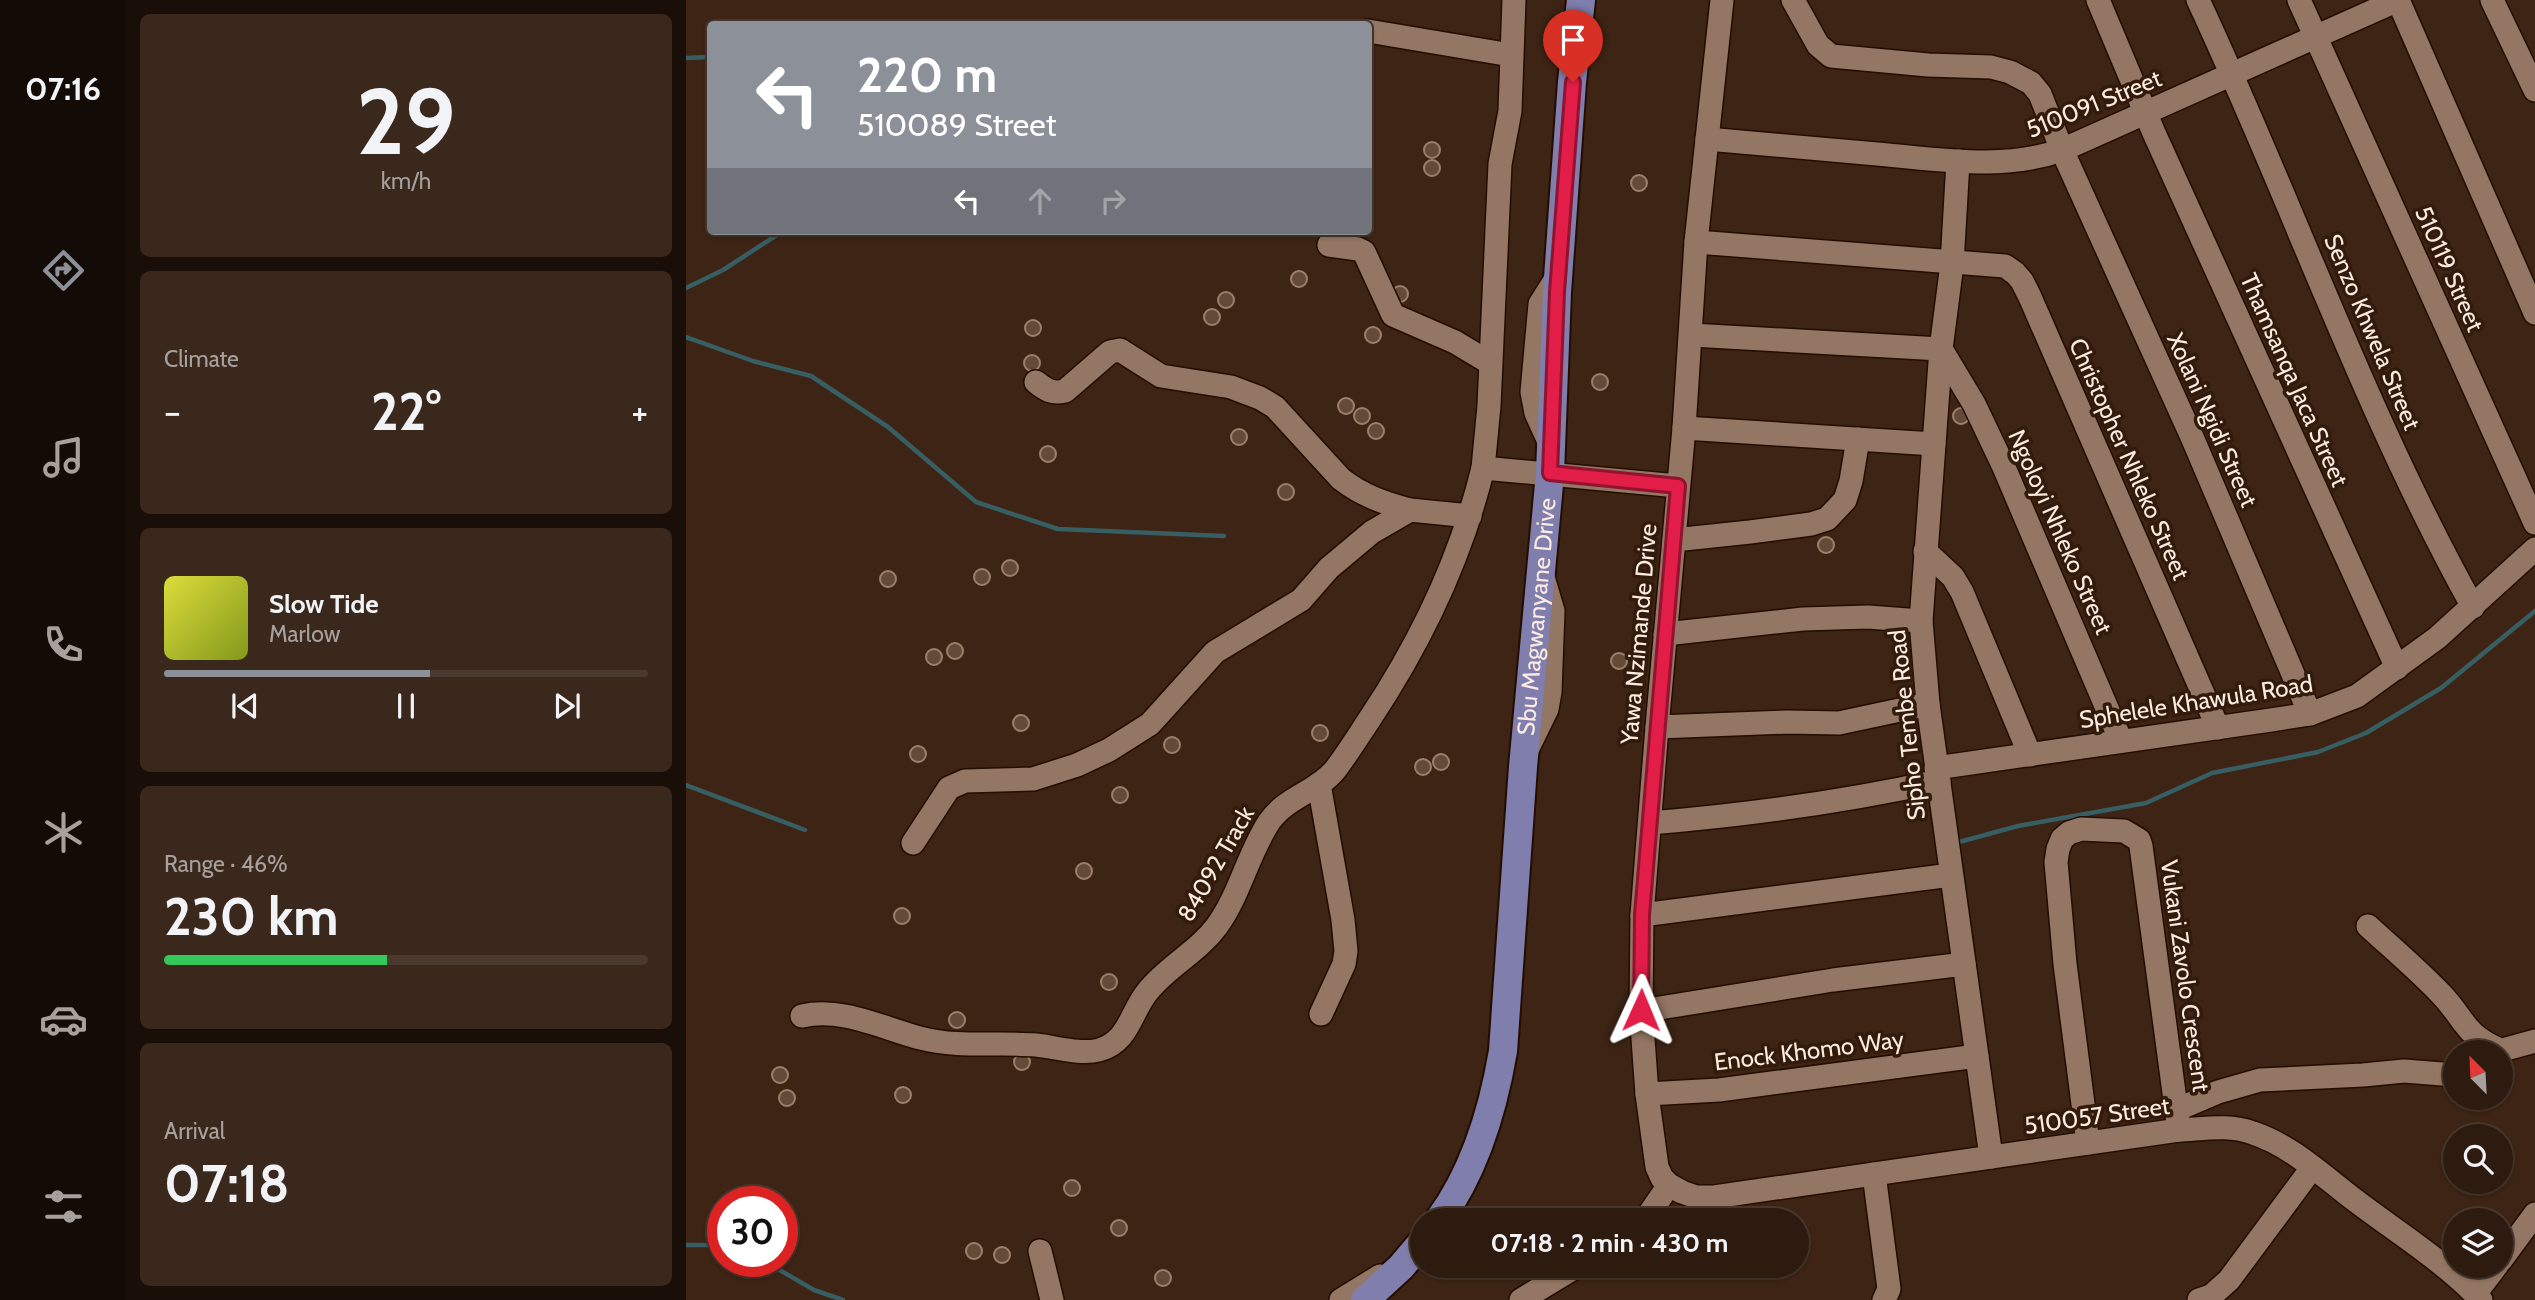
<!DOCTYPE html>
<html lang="en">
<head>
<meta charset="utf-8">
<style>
  :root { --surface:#2e1b0f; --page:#3a281d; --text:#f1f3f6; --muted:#a7a19e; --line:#49392f; --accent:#8c9099 }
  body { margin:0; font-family:Cabin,sans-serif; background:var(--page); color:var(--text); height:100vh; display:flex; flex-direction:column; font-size:26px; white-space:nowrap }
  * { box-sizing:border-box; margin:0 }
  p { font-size:23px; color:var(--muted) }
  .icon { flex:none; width:38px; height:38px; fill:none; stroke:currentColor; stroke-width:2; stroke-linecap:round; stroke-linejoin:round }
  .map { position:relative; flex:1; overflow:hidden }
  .panel { display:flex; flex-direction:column; gap:14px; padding:14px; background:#190f08; width:560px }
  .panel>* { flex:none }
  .banner { position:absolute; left:21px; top:21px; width:665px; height:214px; border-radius:7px; box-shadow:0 2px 5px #0004,0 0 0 2px var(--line); background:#8c9099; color:#fff; overflow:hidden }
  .needle { width:46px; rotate:336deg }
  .controls { position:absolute; left:1757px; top:1040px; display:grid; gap:14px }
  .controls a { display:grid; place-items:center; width:70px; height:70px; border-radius:50%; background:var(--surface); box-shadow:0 2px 5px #0004,0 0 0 2px var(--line); font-size:35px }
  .speed { position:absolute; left:21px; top:1186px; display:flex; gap:14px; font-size:35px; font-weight:700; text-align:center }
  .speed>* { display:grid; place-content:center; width:91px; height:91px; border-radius:50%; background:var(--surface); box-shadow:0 2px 5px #0004,0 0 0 2px var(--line); line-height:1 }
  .speed .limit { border:10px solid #d22; background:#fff; color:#111 }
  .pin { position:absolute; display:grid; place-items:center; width:60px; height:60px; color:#fff; margin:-72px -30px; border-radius:50% 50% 50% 0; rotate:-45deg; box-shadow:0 0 7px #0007 }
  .pin .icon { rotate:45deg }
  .me { position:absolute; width:77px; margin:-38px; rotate:1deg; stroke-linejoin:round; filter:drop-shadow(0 0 5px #0008) }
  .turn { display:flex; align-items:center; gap:24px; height:147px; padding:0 35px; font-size:32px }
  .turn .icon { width:91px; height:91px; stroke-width:2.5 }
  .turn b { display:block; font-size:49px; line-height:60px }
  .lanes { display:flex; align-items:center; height:66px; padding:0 35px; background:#0003; justify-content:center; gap:35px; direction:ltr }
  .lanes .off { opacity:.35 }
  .big { font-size:52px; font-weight:800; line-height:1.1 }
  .panel .tile { flex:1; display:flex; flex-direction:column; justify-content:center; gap:10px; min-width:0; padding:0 24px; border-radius:10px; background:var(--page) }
  .panel .dial { align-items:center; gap:0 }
  .dial b { font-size:91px; line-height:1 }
  .song { display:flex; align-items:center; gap:21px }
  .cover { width:84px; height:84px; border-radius:10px; background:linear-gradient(135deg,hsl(60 70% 55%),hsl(70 70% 35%)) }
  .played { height:7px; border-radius:4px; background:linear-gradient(90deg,var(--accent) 55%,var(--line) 55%) }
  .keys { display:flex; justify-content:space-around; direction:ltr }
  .heat { display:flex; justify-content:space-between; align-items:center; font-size:38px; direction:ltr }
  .charge { height:10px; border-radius:5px; background:linear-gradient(90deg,#34c759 46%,var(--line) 0) }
  .trip { position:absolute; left:724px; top:1208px; width:399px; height:70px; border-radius:35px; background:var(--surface); box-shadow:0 2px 5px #0004,0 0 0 2px var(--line); font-weight:800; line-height:70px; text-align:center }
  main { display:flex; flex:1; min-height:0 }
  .tab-bar { display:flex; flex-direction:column; width:126px; justify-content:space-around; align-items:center; background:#120b06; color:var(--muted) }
  .tab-bar .icon { width:49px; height:49px }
  .tab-bar .current { color:var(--accent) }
  .tab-bar b { font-size:32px; color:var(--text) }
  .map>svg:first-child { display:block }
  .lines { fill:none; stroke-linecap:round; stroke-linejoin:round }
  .stream { stroke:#375e63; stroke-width:4.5 }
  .building { fill:#644a38; stroke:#9d7f6c; stroke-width:2 }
  .minor-casing { stroke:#230d00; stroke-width:26 }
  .major-casing { stroke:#230d00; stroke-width:32 }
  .minor { stroke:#937663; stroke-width:23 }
  .major { stroke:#807eac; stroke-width:28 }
  .route-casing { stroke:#92132f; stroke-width:18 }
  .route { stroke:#e11d48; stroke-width:12 }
  .labels { text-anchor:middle; stroke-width:7; stroke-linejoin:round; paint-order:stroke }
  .street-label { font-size:24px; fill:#fcebe1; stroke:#321b0a }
</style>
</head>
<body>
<main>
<nav class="tab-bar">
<b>07:16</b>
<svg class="icon current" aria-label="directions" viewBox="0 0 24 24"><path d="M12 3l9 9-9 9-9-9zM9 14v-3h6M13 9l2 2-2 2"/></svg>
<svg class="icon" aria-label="music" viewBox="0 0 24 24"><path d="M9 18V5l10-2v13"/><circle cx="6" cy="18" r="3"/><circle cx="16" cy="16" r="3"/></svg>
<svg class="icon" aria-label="phone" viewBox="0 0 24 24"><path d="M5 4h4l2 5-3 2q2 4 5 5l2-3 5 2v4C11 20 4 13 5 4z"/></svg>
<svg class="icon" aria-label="climate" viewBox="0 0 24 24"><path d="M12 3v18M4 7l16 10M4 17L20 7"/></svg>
<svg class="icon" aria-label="car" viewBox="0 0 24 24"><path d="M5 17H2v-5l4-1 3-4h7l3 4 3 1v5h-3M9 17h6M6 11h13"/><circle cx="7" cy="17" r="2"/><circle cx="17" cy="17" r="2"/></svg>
<svg class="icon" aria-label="filters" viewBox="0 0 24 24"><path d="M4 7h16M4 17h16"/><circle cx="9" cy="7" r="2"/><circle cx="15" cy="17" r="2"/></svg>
</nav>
<section class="panel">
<div class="tile dial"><b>29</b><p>km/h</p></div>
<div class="tile"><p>Climate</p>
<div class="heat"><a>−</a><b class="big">22°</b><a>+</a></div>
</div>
<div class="tile">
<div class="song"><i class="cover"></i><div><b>Slow Tide</b><p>Marlow</p></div></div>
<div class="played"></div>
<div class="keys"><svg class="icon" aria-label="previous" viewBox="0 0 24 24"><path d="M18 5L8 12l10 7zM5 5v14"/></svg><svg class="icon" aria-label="pause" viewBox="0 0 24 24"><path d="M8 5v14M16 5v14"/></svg><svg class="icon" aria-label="next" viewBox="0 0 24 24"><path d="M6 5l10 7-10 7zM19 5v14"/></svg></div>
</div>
<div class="tile"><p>Range · 46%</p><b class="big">230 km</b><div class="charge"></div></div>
<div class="tile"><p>Arrival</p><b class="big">07:18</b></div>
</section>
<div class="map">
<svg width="1849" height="1300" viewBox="0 0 1849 1300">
  <rect width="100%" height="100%" fill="#3d2414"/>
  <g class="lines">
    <!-- stream -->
    <g class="stream">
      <polyline points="0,58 24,57"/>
      <polyline points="0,288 37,270 97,231"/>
      <polyline points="0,337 67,361 125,376 202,427 290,502 372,529 538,536"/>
      <polyline points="0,785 119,830"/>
      <polyline points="1273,842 1332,826 1460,803 1526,773 1632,752 1680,733 1755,688 1849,611"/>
      <polyline points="0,1245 37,1245"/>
      <polyline points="80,1262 128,1290 157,1300"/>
    </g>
  </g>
  <!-- building -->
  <g class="building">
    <circle cx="746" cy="150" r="8"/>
    <circle cx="746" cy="168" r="8"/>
    <circle cx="953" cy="183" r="8"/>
    <circle cx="613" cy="279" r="8"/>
    <circle cx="714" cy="294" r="8"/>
    <circle cx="540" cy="300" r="8"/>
    <circle cx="526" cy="317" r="8"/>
    <circle cx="347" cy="328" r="8"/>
    <circle cx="687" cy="335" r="8"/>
    <circle cx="346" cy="363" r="8"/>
    <circle cx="914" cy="382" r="8"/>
    <circle cx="660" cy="406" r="8"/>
    <circle cx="676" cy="416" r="8"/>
    <circle cx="1275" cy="416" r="8"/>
    <circle cx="690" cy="431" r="8"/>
    <circle cx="553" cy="437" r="8"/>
    <circle cx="362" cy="454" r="8"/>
    <circle cx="600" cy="492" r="8"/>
    <circle cx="1140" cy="545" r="8"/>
    <circle cx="324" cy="568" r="8"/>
    <circle cx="296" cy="577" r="8"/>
    <circle cx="202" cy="579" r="8"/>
    <circle cx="269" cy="651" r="8"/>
    <circle cx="248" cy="657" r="8"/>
    <circle cx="933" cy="661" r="8"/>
    <circle cx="335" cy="723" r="8"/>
    <circle cx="634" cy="733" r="8"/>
    <circle cx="486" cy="745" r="8"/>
    <circle cx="232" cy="754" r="8"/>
    <circle cx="755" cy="762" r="8"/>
    <circle cx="737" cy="767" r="8"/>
    <circle cx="434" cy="795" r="8"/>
    <circle cx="398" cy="871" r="8"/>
    <circle cx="216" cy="916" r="8"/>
    <circle cx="423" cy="982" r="8"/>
    <circle cx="271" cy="1020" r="8"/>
    <circle cx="336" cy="1062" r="8"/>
    <circle cx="94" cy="1075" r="8"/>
    <circle cx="217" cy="1095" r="8"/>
    <circle cx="101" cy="1098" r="8"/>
    <circle cx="386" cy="1188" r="8"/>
    <circle cx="433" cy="1228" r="8"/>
    <circle cx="288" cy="1251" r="8"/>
    <circle cx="316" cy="1255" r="8"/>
    <circle cx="477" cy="1278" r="8"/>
  </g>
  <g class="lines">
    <!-- minor casing -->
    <g class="minor-casing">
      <g id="minor">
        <polyline points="828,0 824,111 814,164 803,406 797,468 992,486"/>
        <path d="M1036 0 1010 242 998 428 971 727 956 915 955 1011 961 1094 971 1167 976 1178 983 1185 996 1192 1010 1197H1028L1493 1130C1517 1129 1543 1124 1567 1133 1607 1146 1640 1179 1674 1204 1714 1234 1760 1263 1795 1300"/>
        <polyline points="1107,0 1132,45 1145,56 1242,65 1305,67 1324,72 1345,83 1354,94 1376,150 1506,437 1624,714"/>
        <polyline points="1412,0 1468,133 1711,668"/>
        <path d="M1512 0C1606 201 1679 413 1787 607"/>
        <polyline points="1613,0 1849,523"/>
        <polyline points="1806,0 1849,90"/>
        <polyline points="682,31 825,55"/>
        <path d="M1021 139C1077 144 1134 149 1191 154 1252 159 1317 171 1376 150L1712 0 1849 313"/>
        <polyline points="1272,161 1266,264 1255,349 1235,621 1242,704 1305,1157"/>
        <polyline points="1010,242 1319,266 1329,273 1336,281 1344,297 1532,728"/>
        <polyline points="643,245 672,249 678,252 707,315 769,342 804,363"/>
        <polyline points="1005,335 1255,349 1288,404 1317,465 1435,741"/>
        <path d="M350 382C360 390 366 394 379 391L424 352 434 350 475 376 545 387 574 398 589 407 655 479C677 496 698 503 724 510"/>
        <polyline points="998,428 1248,444"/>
        <polyline points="865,446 850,413 846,392 854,304 873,274"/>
        <polyline points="988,540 1064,532 1125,524 1141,519 1159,500 1165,481 1172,439"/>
        <polyline points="1239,551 1267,577 1276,592 1344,755"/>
        <polyline points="979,634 1117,619 1182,617 1235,621"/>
        <polyline points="971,727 1102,722 1153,723 1242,704"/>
        <polyline points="841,750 861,709 864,692 867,611 857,577"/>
        <polyline points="1250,768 1585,720 1624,714 1671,696 1751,638 1849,549"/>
        <polyline points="633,784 657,920 660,951 658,964 635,1014"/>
        <path d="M964 823C1061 815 1157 802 1253 781"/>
        <polyline points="227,843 263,788 279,781 347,779 391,765 423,750 464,724 529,652 615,600 643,568 686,532 724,510 784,516"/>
        <polyline points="956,915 1265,875"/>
        <path d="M1682 926C1706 948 1732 970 1755 994 1780 1020 1776 1033 1814 1050"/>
        <polyline points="955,1011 1147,980 1278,964"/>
        <path d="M116 1016C156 1007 196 1028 234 1038 272 1048 311 1042 350 1045 370 1047 394 1055 413 1050 443 1042 445 1011 462 991 482 966 512 952 531 926 554 894 562 854 583 822 600 797 631 792 649 770 662 753 673 735 685 717 736 640 775 558 797 468"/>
        <polyline points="1809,1052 1849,1041"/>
        <polyline points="961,1094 1033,1090 1291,1056"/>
        <polyline points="1490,1110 1532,1092 1574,1080 1677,1075 1718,1071 1769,1075"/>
        <polyline points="1402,1143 1379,964 1370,862 1372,849 1376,839 1383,833 1395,829 1438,831 1453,840 1455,846 1493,1130"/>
        <polyline points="1188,1174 1203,1289 1198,1300"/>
        <polyline points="959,1220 983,1185"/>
        <polyline points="354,1251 366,1300"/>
        <polyline points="1815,1260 1849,1214"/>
        <polyline points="1789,1294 1811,1265"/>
        <polyline points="655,1300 694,1276"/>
        <polyline points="835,1300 893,1265"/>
        <polyline points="1513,1300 1525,1296 1543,1280 1626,1168"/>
      </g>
    </g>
    <!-- major casing -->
    <g class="major-casing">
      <g id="major">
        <path id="s1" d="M753 1220C789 1171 807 1110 817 1051L837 767 864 473 871 292 886 82 895 0"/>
        <polyline points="679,1300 715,1267 737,1241"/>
      </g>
    </g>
    <!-- minor -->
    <use href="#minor" class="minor"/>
    <!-- major -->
    <use href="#major" class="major"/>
  </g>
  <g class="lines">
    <!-- route casing -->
    <g class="route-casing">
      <polyline id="route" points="887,82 871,292 864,473 992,486 956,915 955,1010"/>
    </g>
    <!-- route -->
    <use href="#route" class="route"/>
  </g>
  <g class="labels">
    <!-- street labels -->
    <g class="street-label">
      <text transform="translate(1408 104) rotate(-22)" y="8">510091 Street</text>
      <text transform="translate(1763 269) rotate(66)" y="8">510119 Street</text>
      <text transform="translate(1686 332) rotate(67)" y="8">Senzo Khwela Street</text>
      <text transform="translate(1608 380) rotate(66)" y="8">Thamsanqa Jaca Street</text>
      <text transform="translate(1526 420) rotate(66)" y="8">Xolani Ngidi Street</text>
      <text transform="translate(1443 459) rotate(66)" y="8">Christopher Nhleko Street</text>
      <text transform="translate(1374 532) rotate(66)" y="8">Ngoloyi Nhleko Street</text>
      <text dy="8" stroke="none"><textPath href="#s1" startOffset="618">Sbu Magwanyane Drive</textPath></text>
      <text transform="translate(953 634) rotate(-85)" y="8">Yawa Nzimande Drive</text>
      <text transform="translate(1510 702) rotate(-9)" y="8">Sphelele Khawula Road</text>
      <text transform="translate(1221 725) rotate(-96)" y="8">Sipho Tembe Road</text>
      <text transform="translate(530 864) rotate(-60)" y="8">84092 Track</text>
      <text transform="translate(1499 976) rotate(82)" y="8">Vukani Zavolo Crescent</text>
      <text transform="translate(1123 1051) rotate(-7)" y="8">Enock Khomo Way</text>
      <text transform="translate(1411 1116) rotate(-8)" y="8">510057 Street</text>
    </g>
  </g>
</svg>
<div class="controls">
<a><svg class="needle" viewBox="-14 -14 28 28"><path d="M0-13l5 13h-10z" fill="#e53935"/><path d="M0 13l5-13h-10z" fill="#a7a19e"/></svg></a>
<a><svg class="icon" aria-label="search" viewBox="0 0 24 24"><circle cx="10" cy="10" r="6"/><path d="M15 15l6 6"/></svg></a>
<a><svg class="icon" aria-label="layers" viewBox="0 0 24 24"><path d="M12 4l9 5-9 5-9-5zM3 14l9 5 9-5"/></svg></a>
</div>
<div class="speed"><div class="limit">30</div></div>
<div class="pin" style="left:887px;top:82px;background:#d93025"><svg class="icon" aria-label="arrive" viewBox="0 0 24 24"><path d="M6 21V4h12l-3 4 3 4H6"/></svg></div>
<svg class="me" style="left:955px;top:1010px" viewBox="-20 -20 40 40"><path d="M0-17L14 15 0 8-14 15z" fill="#e11d48" stroke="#fff" stroke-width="4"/></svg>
<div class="trip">07:18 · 2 min · 430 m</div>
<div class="banner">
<div class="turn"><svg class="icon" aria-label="left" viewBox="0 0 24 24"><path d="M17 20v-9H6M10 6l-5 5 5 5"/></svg><div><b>220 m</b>510089 Street</div></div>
<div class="lanes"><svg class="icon" aria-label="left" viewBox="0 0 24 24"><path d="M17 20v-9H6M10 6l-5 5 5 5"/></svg><svg class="icon off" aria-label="ahead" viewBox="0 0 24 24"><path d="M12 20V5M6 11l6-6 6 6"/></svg><svg class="icon off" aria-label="right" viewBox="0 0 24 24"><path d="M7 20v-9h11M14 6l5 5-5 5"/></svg></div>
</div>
</div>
</main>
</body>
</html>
